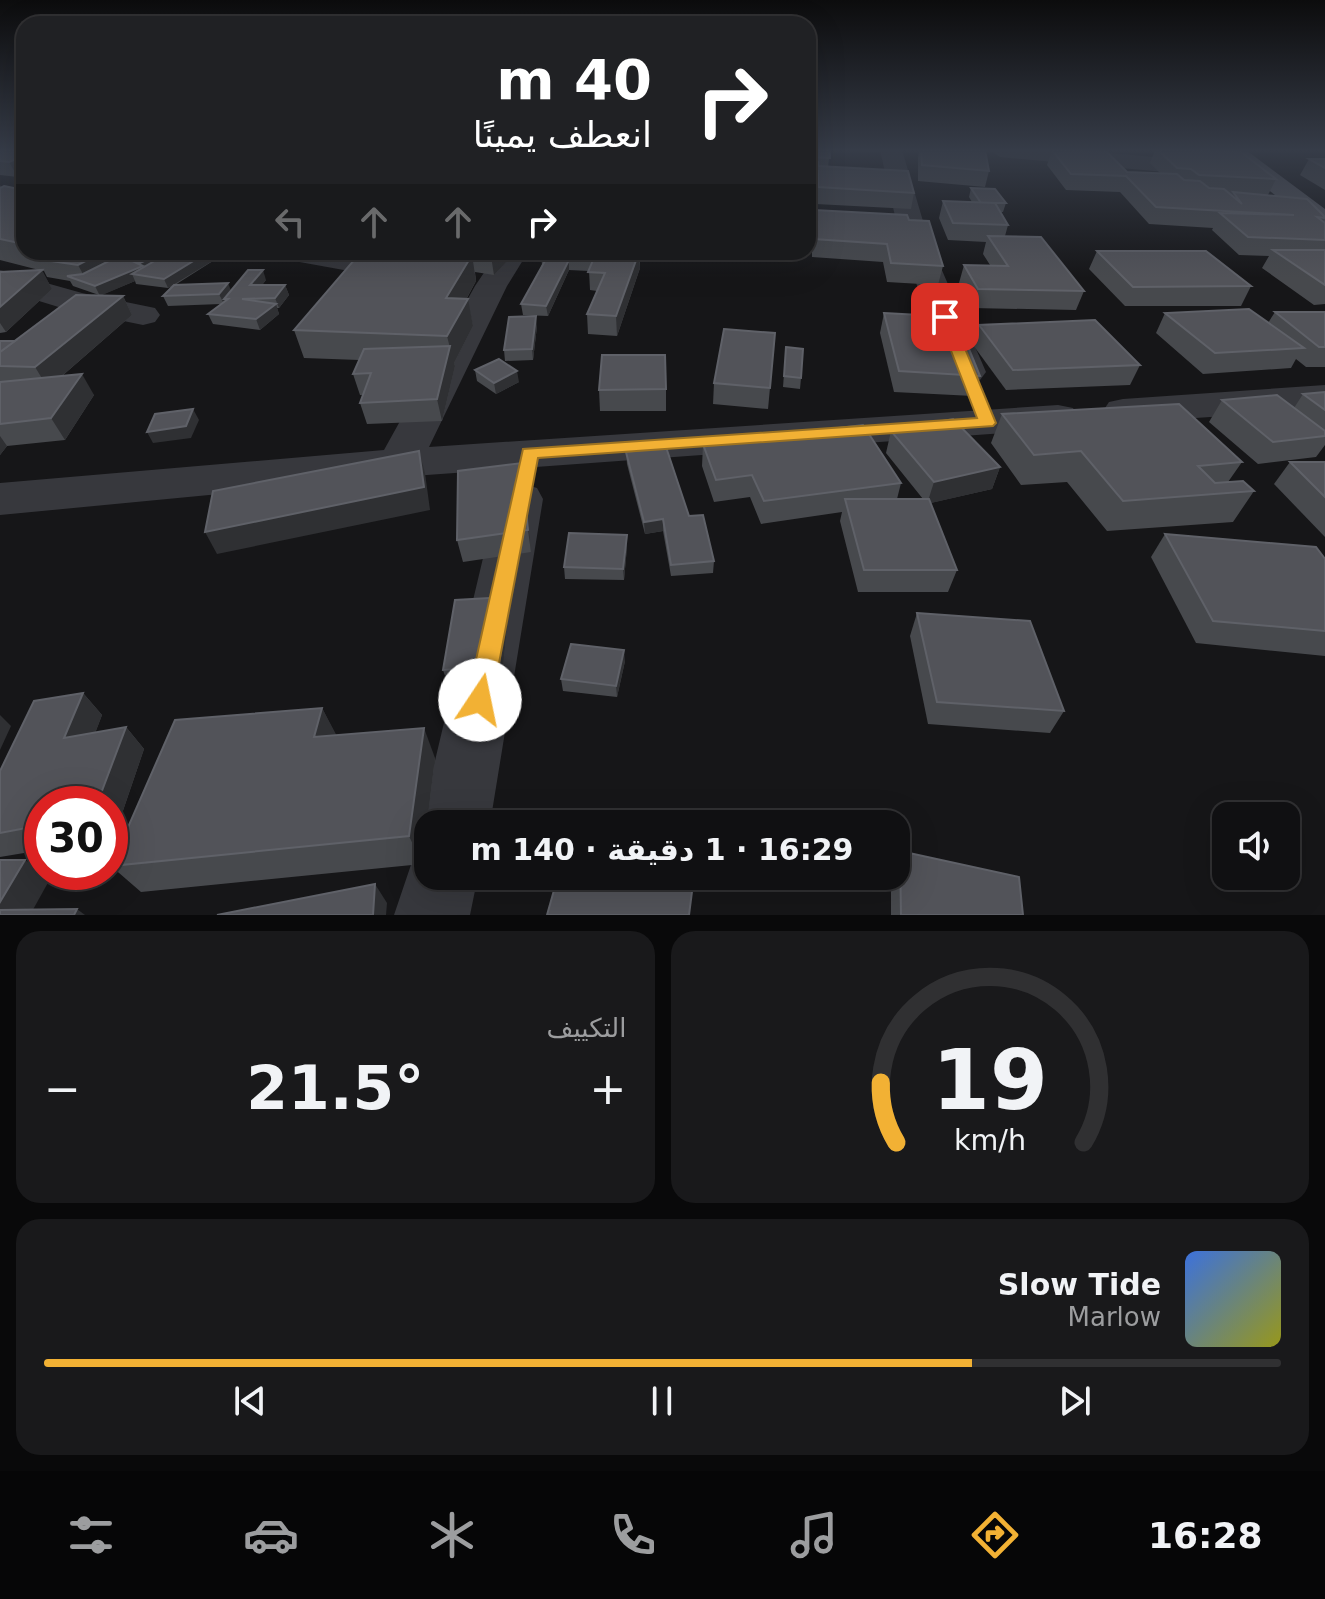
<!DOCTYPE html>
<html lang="ar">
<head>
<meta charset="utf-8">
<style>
  :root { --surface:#101012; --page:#19191b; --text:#f1f3f6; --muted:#9c9d9f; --line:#303032; --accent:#f2b134 }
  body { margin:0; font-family:"DejaVu Sans","Noto Sans Arabic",sans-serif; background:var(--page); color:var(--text); direction:rtl; height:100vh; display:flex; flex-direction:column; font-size:30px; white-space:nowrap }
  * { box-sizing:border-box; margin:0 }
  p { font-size:26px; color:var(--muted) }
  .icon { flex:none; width:44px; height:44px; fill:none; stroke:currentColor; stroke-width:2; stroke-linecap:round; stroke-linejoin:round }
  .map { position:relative; height:915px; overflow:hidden; direction:ltr }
  .drawer { display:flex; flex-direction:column; gap:16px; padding:16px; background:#09090a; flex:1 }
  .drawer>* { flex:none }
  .top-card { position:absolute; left:16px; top:16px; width:800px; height:244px; border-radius:24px; box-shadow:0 8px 32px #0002,0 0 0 2px var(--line); direction:rtl; background:#202124; color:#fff; overflow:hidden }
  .fabs { position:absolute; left:1212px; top:802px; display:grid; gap:16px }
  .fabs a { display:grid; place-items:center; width:88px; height:88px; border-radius:16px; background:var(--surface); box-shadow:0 8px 32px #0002,0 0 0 2px var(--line); font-size:40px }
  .speed { position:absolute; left:24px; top:786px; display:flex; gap:16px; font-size:40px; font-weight:700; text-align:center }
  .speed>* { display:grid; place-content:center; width:104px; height:104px; border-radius:50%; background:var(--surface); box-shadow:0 8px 32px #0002,0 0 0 2px var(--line); line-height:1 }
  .speed .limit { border:12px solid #d22; background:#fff; color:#111 }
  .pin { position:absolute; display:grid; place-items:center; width:68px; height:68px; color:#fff; margin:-34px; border-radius:16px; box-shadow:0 4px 12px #0006 }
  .me { position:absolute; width:88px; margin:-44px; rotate:11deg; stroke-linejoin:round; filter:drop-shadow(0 0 6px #0008) }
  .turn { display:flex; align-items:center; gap:28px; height:168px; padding:0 32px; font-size:36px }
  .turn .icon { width:104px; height:104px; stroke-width:2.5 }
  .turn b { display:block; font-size:56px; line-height:68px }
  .lanes { display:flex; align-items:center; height:76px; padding:0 32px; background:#0003; justify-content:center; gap:40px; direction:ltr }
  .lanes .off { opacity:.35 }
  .big { font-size:60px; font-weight:600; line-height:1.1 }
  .drawer .card { flex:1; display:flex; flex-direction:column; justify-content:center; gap:12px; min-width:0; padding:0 28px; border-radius:24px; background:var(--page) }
  .drawer .dial { align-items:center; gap:0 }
  .dial svg { height:208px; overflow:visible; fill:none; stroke:var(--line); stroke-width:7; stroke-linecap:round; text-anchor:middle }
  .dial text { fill:var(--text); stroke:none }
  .song { display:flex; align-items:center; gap:24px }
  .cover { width:96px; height:96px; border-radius:12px; background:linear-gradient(135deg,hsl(220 70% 55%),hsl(60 70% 35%)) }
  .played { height:8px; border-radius:4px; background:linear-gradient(90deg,var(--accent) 75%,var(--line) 75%) }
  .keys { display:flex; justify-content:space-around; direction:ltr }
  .heat { display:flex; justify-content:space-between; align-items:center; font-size:44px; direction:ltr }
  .drawer .tiles { flex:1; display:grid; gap:16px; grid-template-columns:1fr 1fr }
  .card:last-child { grid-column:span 2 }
  .trip { position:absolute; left:414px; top:810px; width:496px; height:80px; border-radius:24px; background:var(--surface); box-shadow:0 8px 32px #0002,0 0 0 2px var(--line); font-weight:600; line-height:80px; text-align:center; direction:rtl }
  .menu { display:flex; height:128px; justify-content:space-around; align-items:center; background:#060607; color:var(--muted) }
  .menu .icon { width:56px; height:56px }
  .menu .active { color:var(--accent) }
  .menu b { font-size:36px; color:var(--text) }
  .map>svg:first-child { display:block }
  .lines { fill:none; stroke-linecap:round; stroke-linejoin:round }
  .minor { fill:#37383d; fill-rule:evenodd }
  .major { fill:#53555c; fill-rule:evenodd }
  .wall { fill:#47494d }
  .shaded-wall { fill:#2f3033 }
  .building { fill:#525359; stroke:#5f6168; stroke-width:2 }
  .route { fill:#f2b134; stroke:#9d7322; stroke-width:2 }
</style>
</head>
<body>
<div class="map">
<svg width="1325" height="915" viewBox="0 0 1325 915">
  <rect width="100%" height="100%" fill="#161618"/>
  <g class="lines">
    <!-- minor -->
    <g class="minor">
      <polygon points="880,150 902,150 928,238 986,372 980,380 967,383 954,380 948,372 900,238"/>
      <polygon points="989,150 1077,150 1209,162 1217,164 1221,169 1217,174 1209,176 1000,157"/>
      <polygon points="279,252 344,252 421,266 426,273 421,280 410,282 294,261 283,258"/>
      <polygon points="498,252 528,252 507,286 429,447 1058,405 1073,408 1079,417 1073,426 1058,429 399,477 0,515 0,483 384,450 475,286"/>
      <polygon points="0,270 82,293 155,308 160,315 155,322 143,325 65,309 0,289"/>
      <polygon points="1325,385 1325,409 1123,423 1109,420 1103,411 1109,402 1123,399"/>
      <polygon points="520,483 537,488 543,499 490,824 428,824 428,843 420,824 497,499 503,488"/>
      <polygon points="428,845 428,876 478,876 470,915 394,915 416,850"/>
    </g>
    <!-- major -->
    <polygon class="major" points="1220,150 1246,150 1325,209 1325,230 1315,228"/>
  </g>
  <!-- wall -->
  <g class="wall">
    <polygon points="0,150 24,150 24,175 18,177 0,175"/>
    <polygon points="808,150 830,150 828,167 914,193 911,209 816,204 816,187 808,187"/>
    <polygon points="852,150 897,150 896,152 852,151"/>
    <polygon points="919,150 985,150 989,171 985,187 918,181 918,158"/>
    <polygon points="1052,150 1127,172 1160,173 1150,163 1155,150 1141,150 1241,150 1240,152 1276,179 1268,195 1325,217 1324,222 1325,223 1325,304 1314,305 1262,268 1269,256 1239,255 1212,230 1213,228 1149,224 1120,192 1066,190 1047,165"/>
    <polygon points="1309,159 1325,159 1325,190 1300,175"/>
    <polygon points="0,185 1,187 24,190 24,252 223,252 224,254 175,285 231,291 266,280 262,285 285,285 289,295 279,308 277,308 279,314 260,330 213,324 208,314 221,304 168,306 163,296 172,286 168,288 136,284 135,281 101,295 123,296 132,315 62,376 94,395 65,440 7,446 0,455 0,341 15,341 99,295 73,286 70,281 47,277 44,271 42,271 52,289 6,332 0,333 0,272 39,270 0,260"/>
    <polygon points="971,188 1006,203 1003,212 1001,212 1008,225 1005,236 1084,291 1076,310 972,308 959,283 964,265 990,265 983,254 986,242 948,240 939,218 943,201 972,202 969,197"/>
    <polygon points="814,210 909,220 943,266 938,285 887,282 883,262 812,257 812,227"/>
    <polygon points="1097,251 1251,286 1241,306 1125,306 1089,269"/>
    <polygon points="341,252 516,252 494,275 475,272 476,281 467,298 473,326 454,363 455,366 442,421 367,424 360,403 363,395 360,395 353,374 359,360 304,358 294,330 358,255"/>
    <polygon points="541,252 640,252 640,268 617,336 588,334 587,314 597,291 590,290 589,271 569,270 548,316 523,315 521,304 542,265"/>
    <polygon points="726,252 778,252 777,257 727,256"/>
    <polygon points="1275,312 1325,312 1325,367 1306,367 1296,359 1291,368 1203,374 1156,333 1165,313 1268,323"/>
    <polygon points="884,313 980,376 973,396 894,392 880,333"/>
    <polygon points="979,325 1140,365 1130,385 1006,390 973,345"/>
    <polygon points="537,326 533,360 505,361 504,350"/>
    <polygon points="786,347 801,378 800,389 783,387"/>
    <polygon points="475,370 519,382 496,394 477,381"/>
    <polygon points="714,383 770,388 768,409 713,404"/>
    <polygon points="666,389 666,411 600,411 599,390"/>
    <polygon points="1325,392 1325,445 1316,457 1258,464 1209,422 1222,400 1294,408 1303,394"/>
    <polygon points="1002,414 1242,462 1228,482 1254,491 1233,522 1107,531 1067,482 1021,485 991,443"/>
    <polygon points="891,431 1000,467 992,489 930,503 957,570 948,592 858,592 840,521 842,512 761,524 750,497 714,502 702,466 703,444 901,483 897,499 923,499 886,453"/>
    <polygon points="626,452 689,516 714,561 713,573 671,576 663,531 645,534 627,464"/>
    <polygon points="1290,462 1325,462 1325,537 1274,484"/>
    <polygon points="522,463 526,485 531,552 463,562 457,540"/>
    <polygon points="1165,534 1325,559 1325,656 1196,643 1151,557"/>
    <polygon points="627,547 624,580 565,579 564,567"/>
    <polygon points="507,597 509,608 502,678 447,682 443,670"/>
    <polygon points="917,613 1064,711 1050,733 928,724 910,636"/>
    <polygon points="625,661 617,697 563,691 561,679"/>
    <polygon points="83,693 102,715 95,733 126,727 144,749 114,837 110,837 110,804 42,804 42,850 0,857 0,771"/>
    <polygon points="322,708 336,736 435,758 422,864 141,892 111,866"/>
    <polygon points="900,851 1023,915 891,915 891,876 896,876 896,860"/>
  </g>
  <!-- shaded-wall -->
  <g class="shaded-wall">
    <polygon points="24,150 24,175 18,177 9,162"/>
    <polygon points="36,252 93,252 40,259"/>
    <polygon points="103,252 146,252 88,283 78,265"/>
    <polygon points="165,252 173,252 132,274 135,281 100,296 95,286 142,266 140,263"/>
    <polygon points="208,252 223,252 224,254 168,288 164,279"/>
    <polygon points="495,252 516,252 494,275 491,256"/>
    <polygon points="639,252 640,268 617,336 616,316"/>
    <polygon points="472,255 476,281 452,325 446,298"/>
    <polygon points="569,260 569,270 548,316 546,306"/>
    <polygon points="42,270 52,289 6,332 0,323 0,307"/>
    <polygon points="263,270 266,280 254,295 250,285"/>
    <polygon points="228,283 232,293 224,299 226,302 224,304 219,294"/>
    <polygon points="285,285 289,295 279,308 275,298"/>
    <polygon points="123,296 132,315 48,388 35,367"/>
    <polygon points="468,299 473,326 454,363 455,366 442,421 437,399 450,348 447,336"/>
    <polygon points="276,304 279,314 260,330 256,319"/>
    <polygon points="536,316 537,326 533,360 532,349"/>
    <polygon points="517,371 519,382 496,394 494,383"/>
    <polygon points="82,374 94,395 65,440 51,418"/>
    <polygon points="193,409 199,420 191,438 153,443 147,432"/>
    <polygon points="0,436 7,446 0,455"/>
    <polygon points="419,451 425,473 430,510 217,554 205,532"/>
    <polygon points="522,463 526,485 531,552 528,530"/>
    <polygon points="1000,467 992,489 927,504 934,482"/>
    <polygon points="663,519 663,531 645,534 644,522"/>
    <polygon points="627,535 627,547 624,580 623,569"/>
    <polygon points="507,597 509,608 502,678 499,666"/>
    <polygon points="624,650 625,661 617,697 616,686"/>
    <polygon points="83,693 102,715 85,760 64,738"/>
    <polygon points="322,708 338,738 314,737"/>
    <polygon points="0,715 11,726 0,750"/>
    <polygon points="126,727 144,749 114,837 110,833 110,804 97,804"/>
    <polygon points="424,728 435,758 422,864 409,836"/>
    <polygon points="25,860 50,879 30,915 0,913 0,902"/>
    <polygon points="375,884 387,903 386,915 373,915"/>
    <polygon points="77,909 85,915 74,915"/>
  </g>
  <!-- building -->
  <g class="building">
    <polygon points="5,150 24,150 24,156 9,162 0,161 0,152"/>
    <polygon points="808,150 830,150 830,158 808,157"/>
    <polygon points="921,150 985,150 989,171 922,165"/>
    <polygon points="1052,150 1107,152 1127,172 1177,174 1184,180 1200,181 1209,188 1224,189 1242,204 1233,192 1307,199 1325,217 1325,218 1317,217 1325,223 1325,240 1248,237 1220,213 1294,215 1156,207 1126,176 1071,174"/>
    <polygon points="1158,150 1241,152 1276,179 1199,175 1191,169 1177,168"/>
    <polygon points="1309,159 1325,159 1325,168"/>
    <polygon points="808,161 818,162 818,166 908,171 914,193 818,187 818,171 808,171"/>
    <polygon points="4,186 24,190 24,244 0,239 0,188"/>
    <polygon points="971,188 995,189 1006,203 981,203"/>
    <polygon points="943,201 995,203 1008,225 953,223"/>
    <polygon points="814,210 907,215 909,220 929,221 943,266 891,263 887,244 814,239"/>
    <polygon points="988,236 1041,237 1084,291 978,289 964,265 1008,266"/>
    <polygon points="1273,250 1325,250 1325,285"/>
    <polygon points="1097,251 1206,251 1251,286 1133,287"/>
    <polygon points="50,252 103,252 78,265 37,259"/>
    <polygon points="127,252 165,252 140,263 126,258 143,266 95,286 67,276 83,274"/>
    <polygon points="170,252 208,252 164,279 132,274"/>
    <polygon points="361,252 472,255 446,298 468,299 447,336 294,330"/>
    <polygon points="460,252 495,252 491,256"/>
    <polygon points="579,252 639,252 616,316 587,314 605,273 588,272 596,253"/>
    <polygon points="546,259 569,260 546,306 521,304"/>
    <polygon points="42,270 0,307 0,272"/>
    <polygon points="248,270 263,270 250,285 285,285 275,298 242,299 276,304 256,319 208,314 228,299 224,299"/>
    <polygon points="228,283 219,294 163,296 174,285"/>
    <polygon points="76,295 123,296 35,367 0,366 0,352"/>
    <polygon points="1249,309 1304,348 1215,353 1165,313"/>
    <polygon points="1275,312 1325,312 1325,347 1319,347"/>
    <polygon points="884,313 956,317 980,376 899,371"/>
    <polygon points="536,316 532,349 504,350 509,317"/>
    <polygon points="1095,320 1140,365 1013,370 979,325"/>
    <polygon points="724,329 775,333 770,388 714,383"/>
    <polygon points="0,341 15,341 0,352"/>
    <polygon points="450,346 437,399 360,403 371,373 353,374 364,349"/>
    <polygon points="786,347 803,349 801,378 784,376"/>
    <polygon points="602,355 665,355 666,389 599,390"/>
    <polygon points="499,359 517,371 494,383 475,370"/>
    <polygon points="82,374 51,418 0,424 0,382"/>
    <polygon points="1325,392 1325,410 1303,394"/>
    <polygon points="1277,395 1325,431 1325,436 1273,442 1222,400"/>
    <polygon points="1179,404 1242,462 1198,466 1215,483 1243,481 1254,491 1123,501 1081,451 1034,455 1002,414"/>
    <polygon points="193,409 186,426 147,432 155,414"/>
    <polygon points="953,419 1000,467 934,482 891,431"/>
    <polygon points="863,425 901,483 764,501 752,475 716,480 703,444"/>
    <polygon points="666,447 689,516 703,515 714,561 671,565 663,519 644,522 626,452"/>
    <polygon points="419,451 424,487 205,532 213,491"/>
    <polygon points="1290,462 1325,462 1325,497"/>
    <polygon points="522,463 528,530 457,540 458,471"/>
    <polygon points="845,499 929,499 957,570 864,570"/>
    <polygon points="569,533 627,535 623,569 564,567"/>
    <polygon points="1165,534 1316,547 1325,559 1325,631 1213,621"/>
    <polygon points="507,597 499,666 443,670 455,600"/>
    <polygon points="917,613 1030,621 1064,711 937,702"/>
    <polygon points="571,644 624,650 616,686 561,679"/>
    <polygon points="83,693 64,738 126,727 97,804 42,804 42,825 0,833 0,771 34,701"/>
    <polygon points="322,708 314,737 424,728 409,836 111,866 175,720"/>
    <polygon points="900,851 1019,877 1023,915 901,915"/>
    <polygon points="0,860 25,860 0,902"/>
    <polygon points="558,876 694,876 689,915 547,915"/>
    <polygon points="375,884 373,915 217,915"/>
    <polygon points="77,909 74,915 0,915 0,910"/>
  </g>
  <!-- sky -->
  <linearGradient id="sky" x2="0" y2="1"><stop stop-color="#0c0c0d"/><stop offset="0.54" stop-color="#363c48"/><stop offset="1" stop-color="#363c48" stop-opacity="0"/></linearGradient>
  <rect width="1325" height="278" fill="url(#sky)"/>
  <!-- route -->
  <polygon class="route" points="945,313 952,317 996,423 993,426 538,458 492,700 488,708 480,712 471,708 467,700 523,449 977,418 938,317"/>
</svg>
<div class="fabs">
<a><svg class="icon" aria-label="sound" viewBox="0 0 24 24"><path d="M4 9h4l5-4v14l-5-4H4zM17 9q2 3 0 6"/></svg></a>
</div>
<div class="speed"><div class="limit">30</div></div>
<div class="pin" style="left:945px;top:317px;background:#d93025"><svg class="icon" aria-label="arrive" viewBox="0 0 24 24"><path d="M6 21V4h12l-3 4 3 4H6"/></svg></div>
<svg class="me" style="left:480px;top:700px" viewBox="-20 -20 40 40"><circle r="19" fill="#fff"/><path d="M0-13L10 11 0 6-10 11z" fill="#f2b134"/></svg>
<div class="trip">16:29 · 1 دقيقة · 140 m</div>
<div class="top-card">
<div class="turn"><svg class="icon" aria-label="right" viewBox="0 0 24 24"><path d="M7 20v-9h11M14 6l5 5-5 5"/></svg><div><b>40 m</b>انعطف يمينًا</div></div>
<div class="lanes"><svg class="icon off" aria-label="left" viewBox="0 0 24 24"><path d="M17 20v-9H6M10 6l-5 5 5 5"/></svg><svg class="icon off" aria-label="ahead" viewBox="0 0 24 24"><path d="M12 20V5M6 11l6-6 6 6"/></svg><svg class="icon off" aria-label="ahead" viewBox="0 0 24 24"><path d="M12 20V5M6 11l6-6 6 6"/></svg><svg class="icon" aria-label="right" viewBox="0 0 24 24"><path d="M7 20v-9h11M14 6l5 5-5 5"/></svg></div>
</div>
</div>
<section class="drawer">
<div class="tiles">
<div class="card dial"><svg viewBox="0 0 100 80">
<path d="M14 69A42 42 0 1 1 86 69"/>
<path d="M14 69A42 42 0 0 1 8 46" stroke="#f2b134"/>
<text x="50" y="56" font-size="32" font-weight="700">19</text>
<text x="50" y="72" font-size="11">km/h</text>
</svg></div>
<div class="card"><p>التكييف</p>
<div class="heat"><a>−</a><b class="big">21.5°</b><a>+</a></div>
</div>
<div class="card">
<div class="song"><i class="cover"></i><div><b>Slow Tide</b><p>Marlow</p></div></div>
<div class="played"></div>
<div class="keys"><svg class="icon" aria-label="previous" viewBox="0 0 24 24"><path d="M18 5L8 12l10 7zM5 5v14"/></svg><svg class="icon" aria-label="pause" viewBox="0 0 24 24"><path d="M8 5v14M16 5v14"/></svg><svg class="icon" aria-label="next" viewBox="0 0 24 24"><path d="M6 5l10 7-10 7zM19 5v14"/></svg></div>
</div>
</div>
</section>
<nav class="menu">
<b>16:28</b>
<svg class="icon active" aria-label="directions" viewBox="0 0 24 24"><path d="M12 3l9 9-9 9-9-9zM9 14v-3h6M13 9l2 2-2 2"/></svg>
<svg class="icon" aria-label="music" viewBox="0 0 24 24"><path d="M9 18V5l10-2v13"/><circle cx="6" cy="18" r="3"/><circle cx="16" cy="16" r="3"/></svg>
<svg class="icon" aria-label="phone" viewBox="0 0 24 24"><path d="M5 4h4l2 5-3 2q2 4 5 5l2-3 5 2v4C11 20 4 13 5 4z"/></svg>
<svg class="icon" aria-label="climate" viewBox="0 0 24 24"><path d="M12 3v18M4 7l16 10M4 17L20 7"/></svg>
<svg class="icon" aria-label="car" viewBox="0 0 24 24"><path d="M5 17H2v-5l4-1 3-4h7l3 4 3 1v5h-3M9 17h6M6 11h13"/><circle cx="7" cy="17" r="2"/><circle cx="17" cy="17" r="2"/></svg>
<svg class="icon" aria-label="filters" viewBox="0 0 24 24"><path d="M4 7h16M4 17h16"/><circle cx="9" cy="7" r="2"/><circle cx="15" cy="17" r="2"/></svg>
</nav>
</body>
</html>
